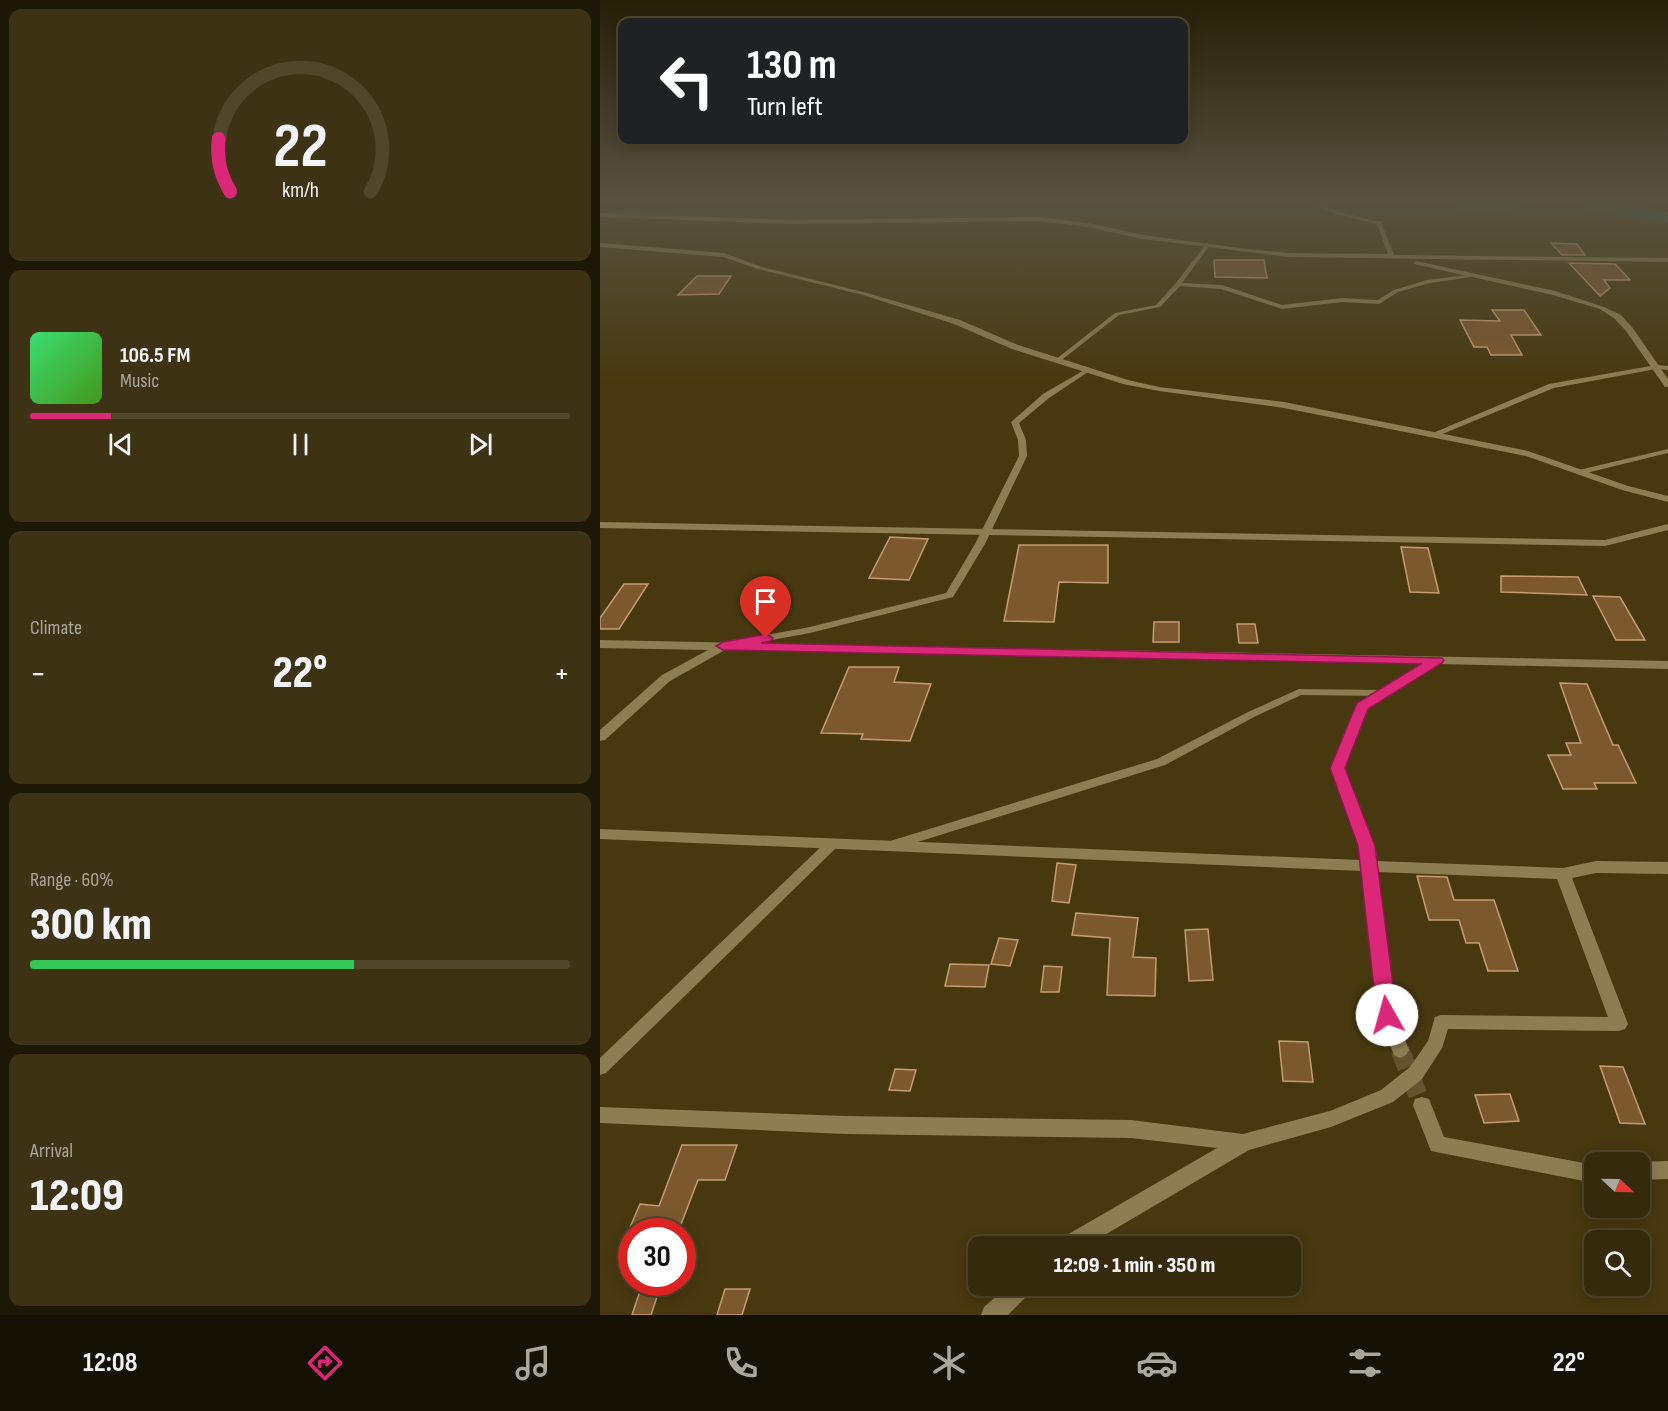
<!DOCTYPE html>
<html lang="en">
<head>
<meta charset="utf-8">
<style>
  :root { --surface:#352a0b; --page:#3d3214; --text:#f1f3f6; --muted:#aaa79d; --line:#4f462c; --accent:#db2777 }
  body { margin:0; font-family:"Sofia Sans Condensed",sans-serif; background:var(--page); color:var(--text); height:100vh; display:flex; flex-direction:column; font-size:22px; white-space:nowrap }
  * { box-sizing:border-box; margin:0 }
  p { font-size:20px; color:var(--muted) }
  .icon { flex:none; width:33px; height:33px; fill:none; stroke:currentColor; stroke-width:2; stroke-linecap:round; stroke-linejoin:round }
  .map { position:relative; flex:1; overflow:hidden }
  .side { display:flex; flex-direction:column; gap:9px; padding:9px; background:#1d1706; width:600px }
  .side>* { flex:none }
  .top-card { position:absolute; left:18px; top:18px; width:570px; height:126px; border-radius:12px; box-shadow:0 3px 15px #0003,0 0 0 2px var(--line); background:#202124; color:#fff; overflow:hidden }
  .needle { width:39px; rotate:112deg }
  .tools { position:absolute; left:984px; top:1152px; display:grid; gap:12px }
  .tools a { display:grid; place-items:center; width:66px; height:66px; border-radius:12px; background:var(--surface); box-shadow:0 3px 15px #0003,0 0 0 2px var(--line); font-size:30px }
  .speed { position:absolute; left:18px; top:1218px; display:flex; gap:12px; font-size:30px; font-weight:700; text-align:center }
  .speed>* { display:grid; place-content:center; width:78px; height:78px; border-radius:50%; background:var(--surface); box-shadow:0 3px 15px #0003,0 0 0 2px var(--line); line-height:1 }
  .speed .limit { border:9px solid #d22; background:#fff; color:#111 }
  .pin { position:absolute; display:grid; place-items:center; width:51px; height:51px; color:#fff; margin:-62px -26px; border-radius:50% 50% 50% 0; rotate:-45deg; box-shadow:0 0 6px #0007 }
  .pin .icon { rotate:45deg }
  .me { position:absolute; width:66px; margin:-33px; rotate:353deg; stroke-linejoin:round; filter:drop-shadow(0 0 4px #0008) }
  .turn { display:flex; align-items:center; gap:21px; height:126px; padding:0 30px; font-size:27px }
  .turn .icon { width:78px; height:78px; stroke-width:2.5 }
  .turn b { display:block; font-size:42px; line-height:51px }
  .big { font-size:45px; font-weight:800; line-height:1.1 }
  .side .card { flex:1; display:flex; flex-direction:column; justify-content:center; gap:9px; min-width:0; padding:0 21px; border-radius:12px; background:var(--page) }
  .side .dial { align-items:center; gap:0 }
  .dial svg { height:156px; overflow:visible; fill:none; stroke:var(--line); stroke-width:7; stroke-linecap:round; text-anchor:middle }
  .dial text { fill:var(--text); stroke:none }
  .song { display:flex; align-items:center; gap:18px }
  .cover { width:72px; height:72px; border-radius:9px; background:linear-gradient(135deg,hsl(140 70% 55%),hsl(100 70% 35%)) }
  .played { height:6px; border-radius:3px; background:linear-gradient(90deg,var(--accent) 15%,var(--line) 15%) }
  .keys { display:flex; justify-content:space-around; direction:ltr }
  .heat { display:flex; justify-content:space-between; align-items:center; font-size:33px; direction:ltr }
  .charge { height:9px; border-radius:4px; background:linear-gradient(90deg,#34c759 60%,var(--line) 0) }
  .trip { position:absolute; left:368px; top:1236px; width:333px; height:60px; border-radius:12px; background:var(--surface); box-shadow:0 3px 15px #0003,0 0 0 2px var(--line); font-weight:800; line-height:60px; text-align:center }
  .tab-bar { display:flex; height:96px; justify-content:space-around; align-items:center; background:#151104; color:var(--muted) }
  .tab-bar .icon { width:42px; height:42px }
  .tab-bar .selected { color:var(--accent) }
  .tab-bar b { font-size:27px; color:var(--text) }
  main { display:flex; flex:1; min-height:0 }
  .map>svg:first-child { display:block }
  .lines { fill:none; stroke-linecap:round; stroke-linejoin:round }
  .river { fill:#30626a; fill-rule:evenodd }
  .building { fill:#7c582e; stroke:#c59d71; stroke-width:1.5 }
  .street-tunnel { stroke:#62542d; stroke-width:19; stroke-dasharray:19 10; stroke-linecap:butt }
  .lane { fill:#8d7d52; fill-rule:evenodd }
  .street { fill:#8d7d52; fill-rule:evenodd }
  .route { fill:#db2777; stroke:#8e194d; stroke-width:1.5 }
</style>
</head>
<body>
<main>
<section class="side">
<div class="card dial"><svg viewBox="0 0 100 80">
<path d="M14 69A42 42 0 1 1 86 69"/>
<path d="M14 69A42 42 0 0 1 8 42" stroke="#db2777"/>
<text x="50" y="56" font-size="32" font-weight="700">22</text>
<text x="50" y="72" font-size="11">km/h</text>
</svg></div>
<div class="card">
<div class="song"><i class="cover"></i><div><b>106.5 FM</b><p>Music</p></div></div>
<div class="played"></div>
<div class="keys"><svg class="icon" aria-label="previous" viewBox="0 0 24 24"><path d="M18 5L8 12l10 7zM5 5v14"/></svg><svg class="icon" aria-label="pause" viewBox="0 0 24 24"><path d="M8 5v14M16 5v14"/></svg><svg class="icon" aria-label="next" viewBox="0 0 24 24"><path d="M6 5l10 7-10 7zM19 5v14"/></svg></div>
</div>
<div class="card"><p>Climate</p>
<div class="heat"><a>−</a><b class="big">22°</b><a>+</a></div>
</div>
<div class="card"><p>Range · 60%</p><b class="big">300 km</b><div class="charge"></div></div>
<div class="card"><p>Arrival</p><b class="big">12:09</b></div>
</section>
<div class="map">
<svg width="1068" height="1315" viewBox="0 0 1068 1315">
  <rect width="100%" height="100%" fill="#47380f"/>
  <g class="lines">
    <!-- river -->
    <g class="river">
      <polygon points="638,200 701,200 698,204 691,206 648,206 641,204"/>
      <polygon points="835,200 946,200 943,204 936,206 873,212 838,204"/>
      <polygon points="961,200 1011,200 1068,211 1068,223 964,204"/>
    </g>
  </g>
  <!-- building -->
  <g class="building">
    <polygon points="951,243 977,244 985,255 962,255"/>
    <polygon points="614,260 664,260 667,278 615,277"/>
    <polygon points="969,263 1015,264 1030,280 1004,280 1010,288 1000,296"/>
    <polygon points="97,276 131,276 119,294 78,295"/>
    <polygon points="892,310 924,310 941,335 911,335 922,355 891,355 887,347 874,347 860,320 900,321"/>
    <polygon points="290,537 328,539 309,580 269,578"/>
    <polygon points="419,545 508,545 508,583 459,582 454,622 404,621"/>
    <polygon points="801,547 828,548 839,593 810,592"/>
    <polygon points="901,576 978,577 987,595 901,592"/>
    <polygon points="24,584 48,584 19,629 0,629 0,618"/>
    <polygon points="993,596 1020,597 1045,640 1016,640"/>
    <polygon points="554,622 579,622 579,642 553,642"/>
    <polygon points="637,624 655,624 658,643 639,643"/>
    <polygon points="249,667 299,667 294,682 331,684 310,741 261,739 263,734 221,733"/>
    <polygon points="960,683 987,684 1013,745 1018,745 1036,783 994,783 997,789 963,789 948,755 971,755 966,743 981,743"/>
    <polygon points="457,863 476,865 469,903 452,901"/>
    <polygon points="817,876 847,877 854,900 894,900 918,971 888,971 879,943 866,943 859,920 829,920"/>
    <polygon points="476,913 538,918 533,957 556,958 555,996 507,995 510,938 472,935"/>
    <polygon points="608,929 613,980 589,981 585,930"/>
    <polygon points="399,938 418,940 410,966 391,964"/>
    <polygon points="350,964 389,965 385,987 345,986"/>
    <polygon points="444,966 462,967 459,992 441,992"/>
    <polygon points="679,1041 708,1042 713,1082 683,1081"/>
    <polygon points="1000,1066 1023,1067 1045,1124 1020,1123"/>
    <polygon points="295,1069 316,1070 310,1091 289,1090"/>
    <polygon points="910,1094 919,1121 884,1123 875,1095"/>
    <polygon points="82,1145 137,1145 125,1180 98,1180 78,1232 28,1232 40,1204 59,1206"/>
    <polygon points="43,1282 62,1282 51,1315 32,1315"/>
    <polygon points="125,1289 150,1289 142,1315 117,1315"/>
  </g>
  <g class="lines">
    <!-- street-tunnel -->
    <polyline class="street-tunnel" points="800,1050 822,1105"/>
    <!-- lane -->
    <g class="lane">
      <polygon points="607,243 610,245 582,283 622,285 682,305 742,298 778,300 794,290 827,280 875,274 878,276 830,283 798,292 779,304 742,302 682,309 621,289 580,286 560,307 519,315 459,362 455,362 455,360 515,313 556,305 576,283"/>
      <polygon points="1056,365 1068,366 1068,370 1056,369 954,388 835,437 829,437 828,435 949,384"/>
      <polygon points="486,369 491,370 449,398 419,423 426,440 427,456 385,544 353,597 210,633 128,648 124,647 123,645 124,643 128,642 210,627 346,593 375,544 419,456 418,440 411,422 443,394"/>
      <polygon points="1068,449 1068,453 982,474 978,472 979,470"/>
      <polygon points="699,689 784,690 789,693 784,696 701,695 656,716 565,765 292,850 287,848 286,845 287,842 557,759 648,712"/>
      <polygon points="232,839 237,841 238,844 237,847 6,1073 0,1075 0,1058 227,841"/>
    </g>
    <!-- street -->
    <g class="street">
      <polygon points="705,200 712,200 740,212 781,222 794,255 1068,258 1068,262 689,257 543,239 488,227 438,221 191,224 0,217 0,213 191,220 438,217 488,223 543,235 647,249 689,253 788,254 777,224 736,214"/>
      <polygon points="0,243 124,253 162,267 267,293 360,320 418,345 528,380 559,387 684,402 928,451 1028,486 1068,496 1068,502 1022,490 926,456 684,408 559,391 523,384 412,349 354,324 263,295 158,269 123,257 0,247"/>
      <polygon points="816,261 955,291 1004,307 1021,315 1032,327 1068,379 1068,387 1065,387 1026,331 1015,319 1000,309 953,295 814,264 813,263"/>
      <polygon points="0,522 1005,540 1068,524 1068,530 1005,546 0,528"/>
      <polygon points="0,640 1068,661 1068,669 839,664 768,709 745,768 773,846 775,861 963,868 996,861 1068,862 1068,874 996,873 972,878 1028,1024 1025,1029 1019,1031 848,1029 842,1048 822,1079 793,1102 731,1127 649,1150 486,1246 457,1246 460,1239 617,1148 531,1138 245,1134 0,1123 0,1107 245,1116 531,1120 643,1134 730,1111 781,1090 810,1067 828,1041 835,1017 841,1015 1008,1017 957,879 777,872 796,1015 809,1050 806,1055 800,1058 794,1055 778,1015 762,871 0,839 0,829 760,860 759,846 731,768 758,704 823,664 125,650 70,681 5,740 0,741 0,730 62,675 108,650 0,648"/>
      <polygon points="822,1097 829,1099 844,1137 984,1163 994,1163 994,1181 984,1181 831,1151 813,1105 815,1099"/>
      <polygon points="1068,1161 1068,1179 1040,1180 1038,1162"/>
      <polygon points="408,1286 433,1286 430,1293 408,1315 381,1315 384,1307"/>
    </g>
  </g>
  <!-- sky -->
  <linearGradient id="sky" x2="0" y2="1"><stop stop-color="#271f08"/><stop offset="0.52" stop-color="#585342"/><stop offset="1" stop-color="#585342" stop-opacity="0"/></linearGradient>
  <rect width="1068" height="384" fill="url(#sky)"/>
  <!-- route -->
  <polygon class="route" points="166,634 173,638 171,641 161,643 842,658 844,660 842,663 768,709 745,768 775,846 797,1015 794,1021 787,1023 780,1021 777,1015 758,846 730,768 757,703 821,664 123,650 116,646 123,642"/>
</svg>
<div class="tools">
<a><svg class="needle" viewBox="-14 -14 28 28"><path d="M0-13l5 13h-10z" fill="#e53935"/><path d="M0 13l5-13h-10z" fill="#aaa79d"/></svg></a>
<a><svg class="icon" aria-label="search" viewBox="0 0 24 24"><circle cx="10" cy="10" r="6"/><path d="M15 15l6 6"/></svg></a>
</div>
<div class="speed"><div class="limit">30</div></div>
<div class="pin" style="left:166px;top:638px;background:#d93025"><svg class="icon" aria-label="arrive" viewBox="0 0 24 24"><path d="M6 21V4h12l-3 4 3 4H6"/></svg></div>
<svg class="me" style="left:787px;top:1015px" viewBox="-20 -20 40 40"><circle r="19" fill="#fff"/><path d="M0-13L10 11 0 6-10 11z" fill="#db2777"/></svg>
<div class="trip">12:09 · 1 min · 350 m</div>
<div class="top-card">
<div class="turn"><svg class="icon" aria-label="left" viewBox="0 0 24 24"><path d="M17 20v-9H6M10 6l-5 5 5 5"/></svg><div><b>130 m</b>Turn left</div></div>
</div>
</div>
</main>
<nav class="tab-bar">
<b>12:08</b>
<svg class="icon selected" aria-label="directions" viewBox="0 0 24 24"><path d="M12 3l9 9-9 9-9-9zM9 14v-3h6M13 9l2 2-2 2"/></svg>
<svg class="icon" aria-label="music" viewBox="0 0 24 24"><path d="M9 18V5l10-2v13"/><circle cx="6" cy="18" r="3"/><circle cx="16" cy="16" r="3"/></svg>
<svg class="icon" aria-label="phone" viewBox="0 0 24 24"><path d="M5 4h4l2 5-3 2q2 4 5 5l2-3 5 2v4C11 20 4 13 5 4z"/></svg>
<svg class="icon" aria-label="climate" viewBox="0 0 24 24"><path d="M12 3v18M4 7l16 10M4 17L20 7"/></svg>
<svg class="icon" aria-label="car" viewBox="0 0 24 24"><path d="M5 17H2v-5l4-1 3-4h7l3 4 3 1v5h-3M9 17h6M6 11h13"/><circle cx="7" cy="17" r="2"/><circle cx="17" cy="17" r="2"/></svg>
<svg class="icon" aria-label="filters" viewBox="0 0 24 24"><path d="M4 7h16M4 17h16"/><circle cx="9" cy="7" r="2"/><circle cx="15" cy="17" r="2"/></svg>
<b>22°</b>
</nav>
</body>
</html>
